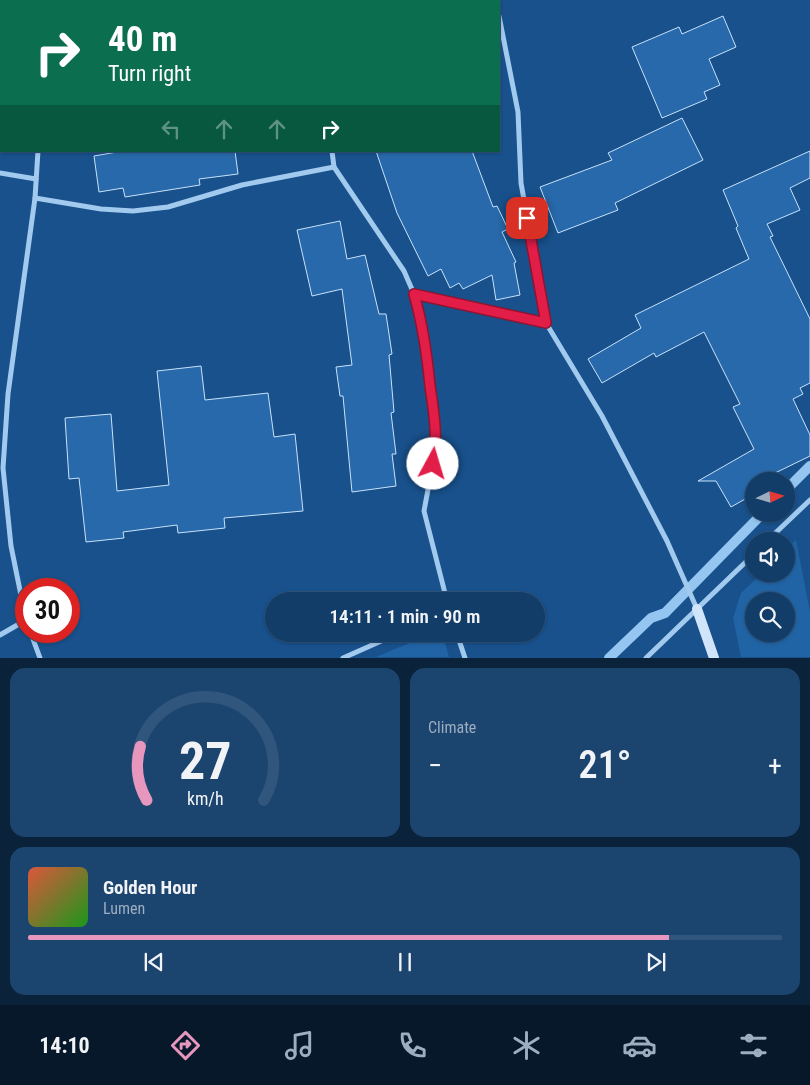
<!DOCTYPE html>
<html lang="en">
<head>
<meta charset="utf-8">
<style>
  :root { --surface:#123d69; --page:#1b446f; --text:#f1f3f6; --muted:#9caec0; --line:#31567d; --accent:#e797bd }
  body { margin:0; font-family:"Roboto Condensed",sans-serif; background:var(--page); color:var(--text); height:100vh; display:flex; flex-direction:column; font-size:19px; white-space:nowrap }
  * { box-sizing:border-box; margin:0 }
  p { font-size:16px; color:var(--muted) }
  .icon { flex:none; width:28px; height:28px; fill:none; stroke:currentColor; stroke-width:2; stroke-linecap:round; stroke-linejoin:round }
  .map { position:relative; height:658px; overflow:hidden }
  .details { display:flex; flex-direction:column; gap:10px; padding:10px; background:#0a223a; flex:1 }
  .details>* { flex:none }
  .top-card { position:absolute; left:0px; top:0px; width:500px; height:152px; box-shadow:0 1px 4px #0004,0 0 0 1px var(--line); background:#0b6e4f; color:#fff; overflow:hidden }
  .needle { width:32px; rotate:85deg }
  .fabs { position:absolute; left:745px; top:472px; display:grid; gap:10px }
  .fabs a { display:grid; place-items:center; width:50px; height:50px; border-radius:50%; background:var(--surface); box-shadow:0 1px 4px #0004,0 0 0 1px var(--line); font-size:25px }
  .speed { position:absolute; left:15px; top:578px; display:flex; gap:10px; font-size:25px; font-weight:700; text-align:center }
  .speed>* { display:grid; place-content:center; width:65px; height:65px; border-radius:50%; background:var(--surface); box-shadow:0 1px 4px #0004,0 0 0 1px var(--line); line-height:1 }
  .speed .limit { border:8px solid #d22; background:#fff; color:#111 }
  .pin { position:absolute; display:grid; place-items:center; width:42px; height:42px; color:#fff; margin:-21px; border-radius:10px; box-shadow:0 2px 8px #0006 }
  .me { position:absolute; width:55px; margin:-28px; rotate:6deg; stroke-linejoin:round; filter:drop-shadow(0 0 4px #0008) }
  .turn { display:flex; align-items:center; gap:18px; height:105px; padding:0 25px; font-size:22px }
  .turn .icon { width:65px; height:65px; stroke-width:2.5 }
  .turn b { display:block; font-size:35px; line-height:42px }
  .lanes { display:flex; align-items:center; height:48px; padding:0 25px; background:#0003; justify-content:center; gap:25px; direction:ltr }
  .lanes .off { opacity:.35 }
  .big { font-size:38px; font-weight:600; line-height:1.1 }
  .details .card { flex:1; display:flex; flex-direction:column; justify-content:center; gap:8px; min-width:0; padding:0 18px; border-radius:15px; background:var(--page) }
  .details .dial { align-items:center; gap:0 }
  .dial svg { height:130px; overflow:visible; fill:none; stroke:var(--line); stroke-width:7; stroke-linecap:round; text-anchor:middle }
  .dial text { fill:var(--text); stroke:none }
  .song { display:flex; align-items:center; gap:15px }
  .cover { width:60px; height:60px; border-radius:8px; background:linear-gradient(135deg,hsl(10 70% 55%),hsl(120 70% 35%)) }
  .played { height:5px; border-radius:2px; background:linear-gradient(90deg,var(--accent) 85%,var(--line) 85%) }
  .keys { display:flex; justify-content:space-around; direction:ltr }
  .heat { display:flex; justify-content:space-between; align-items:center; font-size:28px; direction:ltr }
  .details .tiles { flex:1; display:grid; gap:10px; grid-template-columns:1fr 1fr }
  .card:last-child { grid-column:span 2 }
  .trip { position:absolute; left:265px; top:592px; width:280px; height:50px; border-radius:25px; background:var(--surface); box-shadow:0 1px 4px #0004,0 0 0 1px var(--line); font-weight:600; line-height:50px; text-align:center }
  .dock { display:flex; height:80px; justify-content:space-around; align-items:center; background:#07182a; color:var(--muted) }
  .dock .icon { width:35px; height:35px }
  .dock .active { color:var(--accent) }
  .dock b { font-size:22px; color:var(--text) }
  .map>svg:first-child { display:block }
  .green { fill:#2164a5; fill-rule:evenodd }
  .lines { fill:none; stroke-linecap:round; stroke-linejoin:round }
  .stream { stroke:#95c5f1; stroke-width:10 }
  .building { fill:#2769aa; stroke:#c8e2fa }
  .street { stroke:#a2c9ee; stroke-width:5 }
  .secondary { stroke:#d0e4fa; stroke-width:10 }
  .route-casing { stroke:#92132f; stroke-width:12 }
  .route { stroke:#e11d48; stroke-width:9 }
</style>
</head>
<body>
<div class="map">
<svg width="810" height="658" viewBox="0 0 810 658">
  <rect width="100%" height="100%" fill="#18518c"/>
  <!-- green -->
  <g class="green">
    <path d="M796 540 810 612V657H741L733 618 741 593 761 574H786V549ZM754 601H786V634H754Z"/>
    <polygon points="431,634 443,636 449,657 376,657"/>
  </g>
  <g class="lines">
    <!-- stream -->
    <g class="stream">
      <polyline points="786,490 810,466"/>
      <polyline points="609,658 651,618 665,613 762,514"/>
    </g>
  </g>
  <!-- building -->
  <g class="building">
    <polygon points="723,16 736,47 709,59 720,85 704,92 707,99 662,118 632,47 679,27 682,34"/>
    <polygon points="682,118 703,160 615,203 618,210 558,233 540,187 612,160 608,153"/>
    <polygon points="123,151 235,151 238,174 199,179 200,185 125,197 123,188 99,192 94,156"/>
    <polygon points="376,151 472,151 493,207 497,206 508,229 502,232 516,262 514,263 520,295 496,300 492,275 463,289 459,283 450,288 441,269 428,276 397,213"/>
    <polygon points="810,151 810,178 790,188 800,210 767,224 773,236 770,237 810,319 810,383 800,388 803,394 793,399 810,435 810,456 773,474 777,481 754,481 754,494 731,507 716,481 698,481 754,449 733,407 740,404 704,332 656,357 654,353 602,383 588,359 641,328 635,315 749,259 736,228 738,226 723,190"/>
    <polygon points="340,221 347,259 365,255 379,314 386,314 392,354 389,355 394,412 391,413 396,454 392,454 396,486 352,492 343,396 340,396 336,367 352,365 342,289 312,296 297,230"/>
    <polygon points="201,366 205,400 268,393 274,437 295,434 303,511 224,518 225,528 178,533 177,525 123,532 124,538 86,542 79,478 69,479 65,418 111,414 117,491 169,485 157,371"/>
  </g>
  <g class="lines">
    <!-- street -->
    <g class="street">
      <polyline points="308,0 308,1"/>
      <polyline points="497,0 497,1"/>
      <polyline points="47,1 47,0"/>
      <polyline points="499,16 518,112 521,183 546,323 602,416 667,541 697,609"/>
      <polyline points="332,151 334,167 404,271 414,294 423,323 436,447 424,511 447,601"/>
      <polyline points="0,173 36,179"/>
      <polyline points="35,198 101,209 133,211 168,207 242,185 334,167"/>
      <polyline points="414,294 546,323"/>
      <polyline points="767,541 810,500"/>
      <polyline points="26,620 11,546 3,468 8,394 35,198 38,151"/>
      <polyline points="30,631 40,658"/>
      <polyline points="457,634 465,658"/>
      <polyline points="0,635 26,620"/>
      <polyline points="343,658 397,634"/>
      <polyline points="646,658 754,554"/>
    </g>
    <!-- secondary -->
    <polyline class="secondary" points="697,609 714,658"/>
  </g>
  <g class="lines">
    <!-- route casing -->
    <g class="route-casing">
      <path id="route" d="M433 464C438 438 434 412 430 386 427 354 423 325 414 294L546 323 527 218"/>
    </g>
    <!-- route -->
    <use href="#route" class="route"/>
  </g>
</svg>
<div class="fabs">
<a><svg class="needle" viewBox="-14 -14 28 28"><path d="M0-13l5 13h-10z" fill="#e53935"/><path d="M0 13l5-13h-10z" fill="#9caec0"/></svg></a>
<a><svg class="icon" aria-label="sound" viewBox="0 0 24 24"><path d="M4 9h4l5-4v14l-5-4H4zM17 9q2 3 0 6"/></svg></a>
<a><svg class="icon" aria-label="search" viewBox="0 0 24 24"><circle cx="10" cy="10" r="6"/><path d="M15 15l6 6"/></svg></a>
</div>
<div class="speed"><div class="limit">30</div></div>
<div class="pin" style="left:527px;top:218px;background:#d93025"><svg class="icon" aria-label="arrive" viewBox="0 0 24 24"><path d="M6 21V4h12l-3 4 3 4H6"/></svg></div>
<svg class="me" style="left:433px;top:464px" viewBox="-20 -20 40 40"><circle r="19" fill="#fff"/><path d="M0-13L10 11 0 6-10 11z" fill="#e11d48"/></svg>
<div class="trip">14:11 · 1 min · 90 m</div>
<div class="top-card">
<div class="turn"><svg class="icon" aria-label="right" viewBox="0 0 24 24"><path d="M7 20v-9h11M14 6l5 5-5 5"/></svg><div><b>40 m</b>Turn right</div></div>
<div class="lanes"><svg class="icon off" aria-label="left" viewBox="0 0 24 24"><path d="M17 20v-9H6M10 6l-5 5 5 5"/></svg><svg class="icon off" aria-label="ahead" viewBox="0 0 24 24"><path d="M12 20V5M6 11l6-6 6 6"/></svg><svg class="icon off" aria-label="ahead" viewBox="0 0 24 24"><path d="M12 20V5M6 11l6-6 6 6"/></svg><svg class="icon" aria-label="right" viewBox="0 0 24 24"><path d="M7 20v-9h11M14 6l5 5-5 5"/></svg></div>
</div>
</div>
<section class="details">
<div class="tiles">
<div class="card dial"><svg viewBox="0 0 100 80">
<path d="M14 69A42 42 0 1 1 86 69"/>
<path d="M14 69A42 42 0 0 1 10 36" stroke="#e797bd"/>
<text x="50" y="56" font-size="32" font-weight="700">27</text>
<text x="50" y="72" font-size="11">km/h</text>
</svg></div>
<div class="card"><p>Climate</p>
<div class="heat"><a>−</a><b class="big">21°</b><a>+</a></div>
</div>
<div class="card">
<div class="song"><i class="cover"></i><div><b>Golden Hour</b><p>Lumen</p></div></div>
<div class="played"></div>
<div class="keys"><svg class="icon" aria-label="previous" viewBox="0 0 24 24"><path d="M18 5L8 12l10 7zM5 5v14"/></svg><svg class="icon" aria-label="pause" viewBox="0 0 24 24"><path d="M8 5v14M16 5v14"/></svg><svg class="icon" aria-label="next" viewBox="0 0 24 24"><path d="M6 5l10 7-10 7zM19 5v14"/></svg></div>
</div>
</div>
</section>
<nav class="dock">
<b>14:10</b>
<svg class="icon active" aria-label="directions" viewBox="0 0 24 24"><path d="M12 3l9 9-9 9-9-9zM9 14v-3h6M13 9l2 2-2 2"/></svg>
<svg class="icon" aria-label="music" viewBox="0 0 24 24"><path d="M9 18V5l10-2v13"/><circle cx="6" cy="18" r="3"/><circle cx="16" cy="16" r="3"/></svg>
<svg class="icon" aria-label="phone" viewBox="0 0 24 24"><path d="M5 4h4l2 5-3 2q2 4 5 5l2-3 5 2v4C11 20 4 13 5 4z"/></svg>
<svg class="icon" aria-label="climate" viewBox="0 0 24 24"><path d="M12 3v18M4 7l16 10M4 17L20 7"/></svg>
<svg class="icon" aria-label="car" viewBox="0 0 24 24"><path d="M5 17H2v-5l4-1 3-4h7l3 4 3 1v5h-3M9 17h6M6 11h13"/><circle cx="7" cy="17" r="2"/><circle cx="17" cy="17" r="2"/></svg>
<svg class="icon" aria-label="filters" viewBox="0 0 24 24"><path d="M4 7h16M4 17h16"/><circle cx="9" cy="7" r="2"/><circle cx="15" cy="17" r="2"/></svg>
</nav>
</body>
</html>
